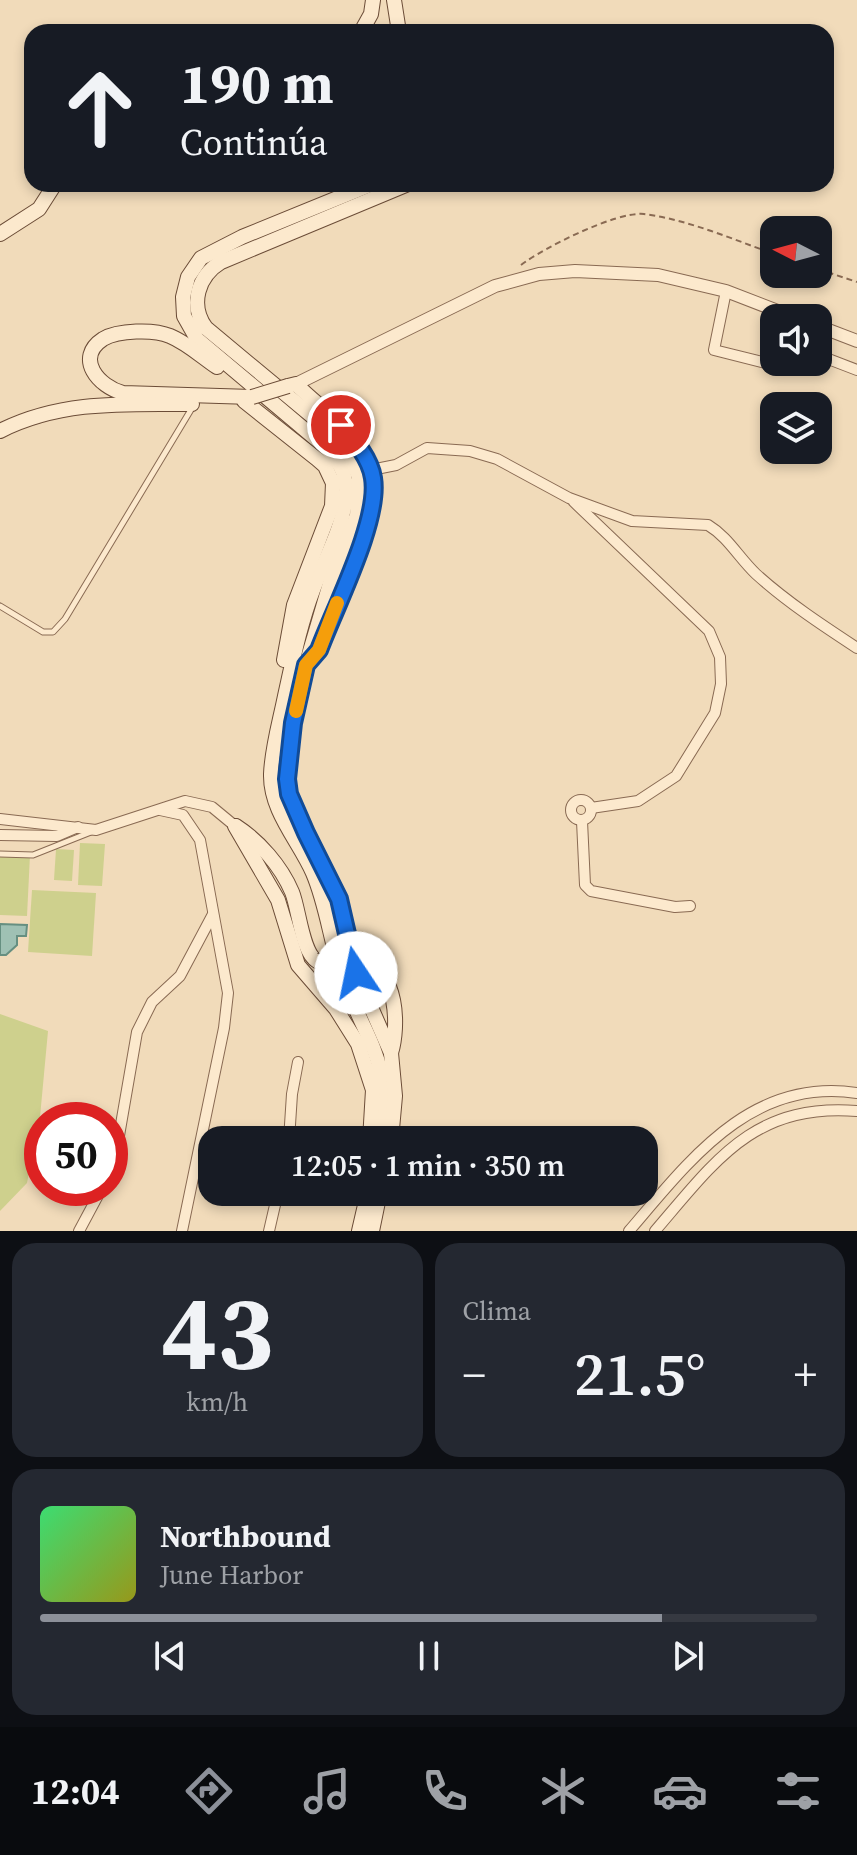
<!DOCTYPE html>
<html lang="es">
<head>
<meta charset="utf-8">
<style>
  :root { --surface:#171b24; --page:#242831; --text:#f1f3f6; --muted:#9ea1a6; --line:#363941; --accent:#8c9099 }
  body { margin:0; font-family:"Source Serif 4",serif; background:var(--page); color:var(--text); height:100vh; display:flex; flex-direction:column; font-size:30px; white-space:nowrap }
  * { box-sizing:border-box; margin:0 }
  p { font-size:26px; color:var(--muted) }
  .icon { flex:none; width:44px; height:44px; fill:none; stroke:currentColor; stroke-width:2; stroke-linecap:round; stroke-linejoin:round }
  .map { position:relative; height:1231px; overflow:hidden }
  .drawer { display:flex; flex-direction:column; gap:12px; padding:12px; background:#0d0f14; flex:1 }
  .drawer>* { flex:none }
  .banner { position:absolute; left:24px; top:24px; width:810px; height:168px; border-radius:24px; box-shadow:0 4px 12px #0003; background:#171b24; color:var(--text); overflow:hidden }
  .needle { width:52px; rotate:276deg }
  .controls { position:absolute; left:760px; top:216px; display:grid; gap:16px }
  .controls a { display:grid; place-items:center; width:72px; height:72px; border-radius:16px; background:var(--surface); box-shadow:0 4px 12px #0003; font-size:40px }
  .speed { position:absolute; left:24px; top:1102px; display:flex; gap:16px; font-size:40px; font-weight:700; text-align:center }
  .speed>* { display:grid; place-content:center; width:104px; height:104px; border-radius:50%; background:var(--surface); box-shadow:0 4px 12px #0003; line-height:1 }
  .speed .limit { border:12px solid #d22; background:#fff; color:#111 }
  .pin { position:absolute; display:grid; place-items:center; width:68px; height:68px; color:#fff; margin:-34px; border:4px solid #fff; border-radius:50%; box-shadow:0 2px 8px #0007 }
  .me { position:absolute; width:88px; margin:-44px; rotate:349deg; stroke-linejoin:round; filter:drop-shadow(0 0 6px #0008) }
  .turn { display:flex; align-items:center; gap:28px; height:168px; padding:0 24px; font-size:36px }
  .turn .icon { width:104px; height:104px; stroke-width:2.5 }
  .turn b { display:block; font-size:56px; line-height:68px }
  .big { font-size:60px; font-weight:600; line-height:1.1 }
  .drawer .widget { flex:1; display:flex; flex-direction:column; justify-content:center; gap:12px; min-width:0; padding:0 28px; border-radius:24px; background:var(--page) }
  .drawer .dial { align-items:center; gap:0 }
  .dial b { font-size:104px; line-height:1 }
  .song { display:flex; align-items:center; gap:24px }
  .cover { width:96px; height:96px; border-radius:12px; background:linear-gradient(135deg,hsl(140 70% 55%),hsl(60 70% 35%)) }
  .played { height:8px; border-radius:4px; background:linear-gradient(90deg,var(--accent) 80%,var(--line) 80%) }
  .keys { display:flex; justify-content:space-around; direction:ltr }
  .heat { display:flex; justify-content:space-between; align-items:center; font-size:44px; direction:ltr }
  .drawer .tiles { flex:1; display:grid; gap:12px; grid-template-columns:1fr 1fr }
  .widget:last-child { grid-column:span 2 }
  .trip { position:absolute; left:198px; top:1126px; width:460px; height:80px; border-radius:24px; background:var(--surface); box-shadow:0 4px 12px #0003; font-weight:600; line-height:80px; text-align:center }
  .dock { display:flex; height:128px; justify-content:space-around; align-items:center; background:#090b0e; color:var(--muted) }
  .dock .icon { width:56px; height:56px }
  .dock .current { color:var(--accent) }
  .dock b { font-size:36px; color:var(--text) }
  .map>svg:first-child { display:block }
  .green { fill:#ced08d }
  .water { fill:#9fc1b4; stroke:#668f81; stroke-width:2 }
  .lines { fill:none; stroke-linecap:round; stroke-linejoin:round }
  .service-casing { stroke:#896a53; stroke-width:7 }
  .minor-casing { stroke:#896a53; stroke-width:12 }
  .tertiary-casing { stroke:#896a53; stroke-width:14 }
  .secondary-casing { stroke:#6b4c37; stroke-width:16 }
  .path { stroke:#896a53; stroke-width:2; stroke-dasharray:6 4; stroke-linecap:butt }
  .service { stroke:#fce9cd; stroke-width:5 }
  .minor { stroke:#fce9cd; stroke-width:10 }
  .tertiary { stroke:#fce9cd; stroke-width:12 }
  .secondary { stroke:#fce9cd; stroke-width:14 }
  .secondary-bridge-casing { stroke:#6b4c37; stroke-width:16; stroke-linecap:butt }
  .secondary-bridge { stroke:#fce9cd; stroke-width:14 }
  .route-casing { stroke:#114b97; stroke-width:20 }
  .route { stroke:#1a73e8; stroke-width:14 }
  .slow { stroke:#f59e0b; stroke-width:14 }
</style>
</head>
<body>
<div class="map">
<svg width="857" height="1231" viewBox="0 0 857 1231">
  <rect width="100%" height="100%" fill="#f1dbba"/>
  <!-- green -->
  <g class="green">
    <polygon points="80,843 105,844 102,886 78,885"/>
    <polygon points="56,849 74,850 72,881 54,880"/>
    <polygon points="0,854 30,855 27,916 0,915"/>
    <polygon points="32,890 96,893 92,956 28,952"/>
    <polygon points="0,1014 48,1031 40,1117 27,1183 0,1211"/>
  </g>
  <!-- water -->
  <polygon class="water" points="0,924 27,925 26,936 17,936 17,945 6,955 0,955"/>
  <g class="lines">
    <!-- service casing -->
    <g class="service-casing">
      <g id="service">
        <polyline points="0,606 43,632 53,632 65,619 192,408"/>
        <polyline points="0,854 33,855 91,832"/>
      </g>
    </g>
    <!-- minor casing -->
    <g class="minor-casing">
      <g id="minor">
        <polyline points="726,291 714,350 766,363 774,360"/>
        <polyline points="818,355 857,370"/>
        <path d="M371 470 396 465 427 448 470 451 497 459 569 498 632 521 708 525C728 537 739 558 756 574 787 602 822 625 857 648"/>
        <polyline points="574,502 709,631 720,657 721,684 715,713 676,776 638,801 591,808"/>
        <circle cx="581" cy="810" r="10"/>
        <polyline points="160,810 183,815 200,840 228,993 224,1028 182,1231"/>
        <polyline points="0,819 96,830 185,801 212,807 235,826"/>
        <polyline points="582,821 585,885 591,891 675,907 690,906"/>
        <polyline points="0,835 57,836 78,827"/>
        <polyline points="289,1140 292,1094 298,1062"/>
        <polyline points="110,1169 116,1153 137,1032 152,1002 180,976 213,914"/>
        <polyline points="79,1231 102,1188"/>
        <polyline points="269,1231 278,1192"/>
        <path d="M629 1231C690 1160 751 1077 857 1093"/>
        <path d="M655 1231C716 1160 754 1103 857 1111"/>
      </g>
    </g>
    <!-- tertiary casing -->
    <g class="tertiary-casing">
      <g id="tertiary">
        <polyline points="818,326 857,341"/>
        <polyline points="296,384 495,286 539,274 575,271 658,275 726,291 796,318"/>
      </g>
    </g>
    <!-- secondary casing -->
    <g class="secondary-casing">
      <g id="secondary">
        <polyline points="394,0 399,32"/>
        <polyline points="361,32 371,14 373,0"/>
        <path d="M372 184 242 237 201 258 188 277 183 297 184 316 197 339 323 445C337 459 347 472 346 492 345 525 324 560 313 590 300 624 293 660 285 696 280 721 272 748 271 774 270 811 299 841 313 873 327 906 330 939 341 972 365 1043 394 1057 379 1140"/>
        <polyline points="0,234 39,209 55,184"/>
        <path d="M217 367C202 357 187 343 170 336 154 329 118 330 103 339 74 358 99 387 123 393L252 397"/>
        <path d="M288 386 296 384C316 405 343 421 358 445 366 457 373 471 374 485 376 524 334 610 319 650L311 659"/>
        <polyline points="244,401 317,459 325,466 333,483 332,506 294,605 284,660"/>
        <path d="M0 431C61 400 125 404 192 404"/>
        <polyline points="235,826 278,900 298,965 336,1009 358,1044 373,1090 370,1140"/>
        <path d="M236 826C259 841 281 866 292 892 299 909 302 953 317 961"/>
        <path d="M363 964C398 969 399 1027 391 1053"/>
        <path d="M391 1140 395 1096 391 1053 356 973 339 899 306 833 289 794 287 779 293 723 306 665 331 580 357 515 359 477 348 452 324 426 206 328C189 305 198 276 221 262L408 184"/>
        <polyline points="359,1231 368,1192"/>
        <polyline points="372,1231 380,1192"/>
      </g>
    </g>
    <!-- path -->
    <g class="path">
      <path d="M521 265C543 248 617 211 644 214 689 220 732 239 774 254"/>
      <polyline points="818,269 857,282"/>
    </g>
    <!-- service -->
    <use href="#service" class="service"/>
    <!-- minor -->
    <use href="#minor" class="minor"/>
    <!-- tertiary -->
    <use href="#tertiary" class="tertiary"/>
    <!-- secondary -->
    <use href="#secondary" class="secondary"/>
    <!-- secondary-bridge casing -->
    <g class="secondary-bridge-casing">
      <g id="secondary-bridge">
        <polyline points="252,397 288,386"/>
        <polyline points="317,961 363,964"/>
      </g>
    </g>
    <!-- secondary-bridge -->
    <use href="#secondary-bridge" class="secondary-bridge"/>
  </g>
  <g class="lines">
    <!-- route casing -->
    <g class="route-casing">
      <path id="route" d="M341 425C354 440 370 458 373 478 380 520 335 607 319 650L306 665 293 723 287 779 289 794 306 833 339 899 356 973"/>
    </g>
    <!-- route -->
    <use href="#route" class="route"/>
    <!-- slow -->
    <polyline class="slow" points="296,711 306,665 319,650 337,603"/>
  </g>
</svg>
<div class="controls">
<a><svg class="needle" viewBox="-14 -14 28 28"><path d="M0-13l5 13h-10z" fill="#e53935"/><path d="M0 13l5-13h-10z" fill="#9ea1a6"/></svg></a>
<a><svg class="icon" aria-label="sound" viewBox="0 0 24 24"><path d="M4 9h4l5-4v14l-5-4H4zM17 9q2 3 0 6"/></svg></a>
<a><svg class="icon" aria-label="layers" viewBox="0 0 24 24"><path d="M12 4l9 5-9 5-9-5zM3 14l9 5 9-5"/></svg></a>
</div>
<div class="speed"><div class="limit">50</div></div>
<div class="pin" style="left:341px;top:425px;background:#d93025"><svg class="icon" aria-label="arrive" viewBox="0 0 24 24"><path d="M6 21V4h12l-3 4 3 4H6"/></svg></div>
<svg class="me" style="left:356px;top:973px" viewBox="-20 -20 40 40"><circle r="19" fill="#fff"/><path d="M0-13L10 11 0 6-10 11z" fill="#1a73e8"/></svg>
<div class="trip">12:05 · 1 min · 350 m</div>
<div class="banner">
<div class="turn"><svg class="icon" aria-label="ahead" viewBox="0 0 24 24"><path d="M12 20V5M6 11l6-6 6 6"/></svg><div><b>190 m</b>Continúa</div></div>
</div>
</div>
<section class="drawer">
<div class="tiles">
<div class="widget dial"><b>43</b><p>km/h</p></div>
<div class="widget"><p>Clima</p>
<div class="heat"><a>−</a><b class="big">21.5°</b><a>+</a></div>
</div>
<div class="widget">
<div class="song"><i class="cover"></i><div><b>Northbound</b><p>June Harbor</p></div></div>
<div class="played"></div>
<div class="keys"><svg class="icon" aria-label="previous" viewBox="0 0 24 24"><path d="M18 5L8 12l10 7zM5 5v14"/></svg><svg class="icon" aria-label="pause" viewBox="0 0 24 24"><path d="M8 5v14M16 5v14"/></svg><svg class="icon" aria-label="next" viewBox="0 0 24 24"><path d="M6 5l10 7-10 7zM19 5v14"/></svg></div>
</div>
</div>
</section>
<nav class="dock">
<b>12:04</b>
<svg class="icon current" aria-label="directions" viewBox="0 0 24 24"><path d="M12 3l9 9-9 9-9-9zM9 14v-3h6M13 9l2 2-2 2"/></svg>
<svg class="icon" aria-label="music" viewBox="0 0 24 24"><path d="M9 18V5l10-2v13"/><circle cx="6" cy="18" r="3"/><circle cx="16" cy="16" r="3"/></svg>
<svg class="icon" aria-label="phone" viewBox="0 0 24 24"><path d="M5 4h4l2 5-3 2q2 4 5 5l2-3 5 2v4C11 20 4 13 5 4z"/></svg>
<svg class="icon" aria-label="climate" viewBox="0 0 24 24"><path d="M12 3v18M4 7l16 10M4 17L20 7"/></svg>
<svg class="icon" aria-label="car" viewBox="0 0 24 24"><path d="M5 17H2v-5l4-1 3-4h7l3 4 3 1v5h-3M9 17h6M6 11h13"/><circle cx="7" cy="17" r="2"/><circle cx="17" cy="17" r="2"/></svg>
<svg class="icon" aria-label="filters" viewBox="0 0 24 24"><path d="M4 7h16M4 17h16"/><circle cx="9" cy="7" r="2"/><circle cx="15" cy="17" r="2"/></svg>
</nav>
</body>
</html>
